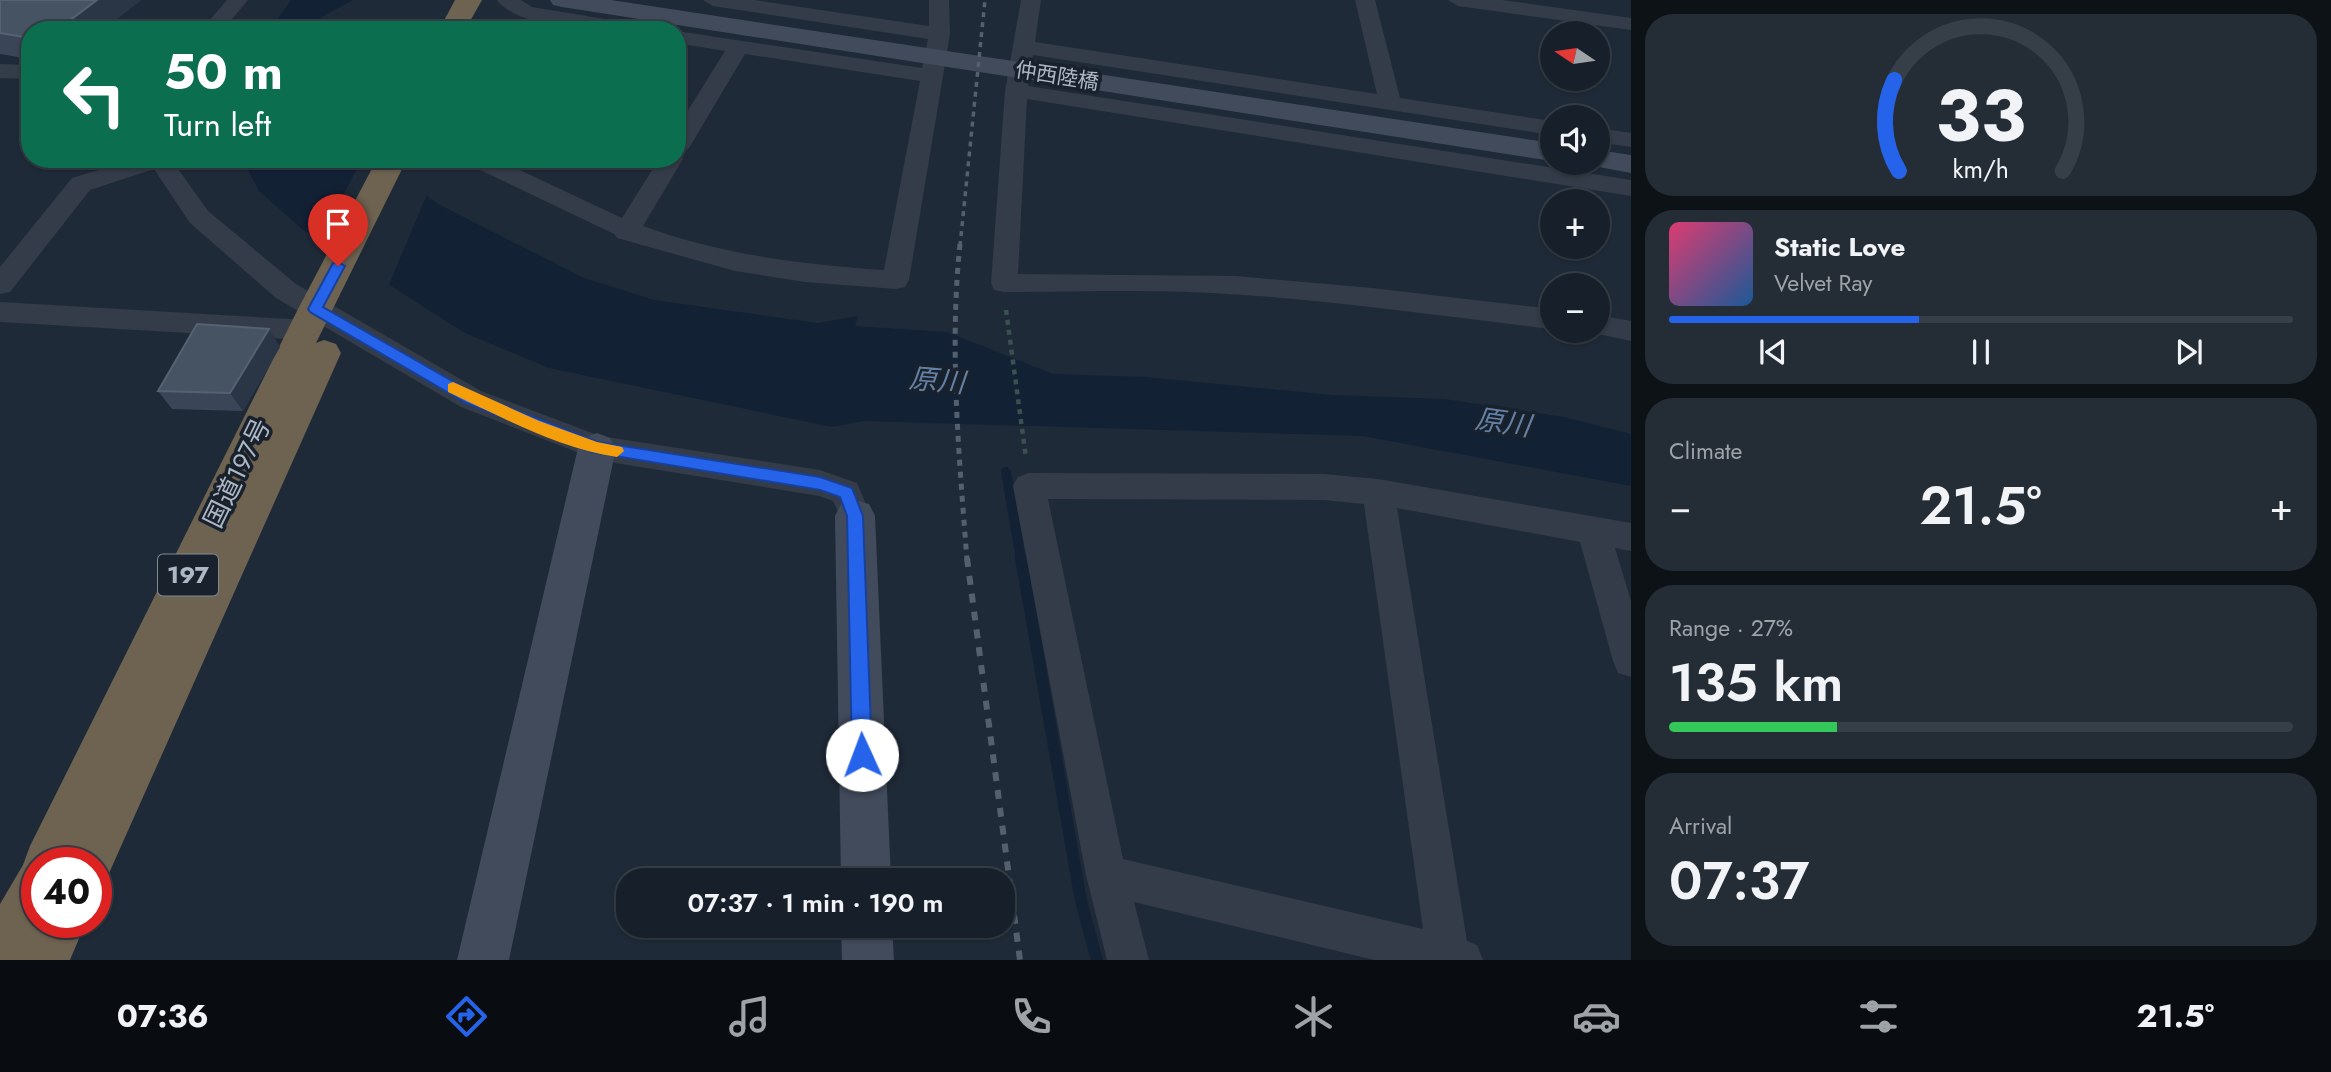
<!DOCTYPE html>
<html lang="en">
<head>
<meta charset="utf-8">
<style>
  :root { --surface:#17202a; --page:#242d36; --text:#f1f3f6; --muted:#9ea3a8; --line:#363e47; --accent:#2563eb }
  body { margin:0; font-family:Jost,"Noto Sans JP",sans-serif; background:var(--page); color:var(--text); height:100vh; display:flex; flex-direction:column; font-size:26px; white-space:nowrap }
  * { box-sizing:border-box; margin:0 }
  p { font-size:23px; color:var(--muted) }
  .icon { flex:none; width:38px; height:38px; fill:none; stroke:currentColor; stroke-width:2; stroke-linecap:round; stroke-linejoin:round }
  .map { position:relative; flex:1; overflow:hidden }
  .drawer { display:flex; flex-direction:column; gap:14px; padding:14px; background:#0d1217; width:700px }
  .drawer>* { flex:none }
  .banner { position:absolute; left:21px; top:21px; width:665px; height:147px; border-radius:28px; box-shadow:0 2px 5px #0004,0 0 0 2px var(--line); background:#0b6e4f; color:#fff; overflow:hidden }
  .needle { width:46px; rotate:283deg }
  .tools { position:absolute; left:1540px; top:21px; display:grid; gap:14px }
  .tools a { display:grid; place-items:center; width:70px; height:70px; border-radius:50%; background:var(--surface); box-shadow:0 2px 5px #0004,0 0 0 2px var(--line); font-size:35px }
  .speed { position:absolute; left:21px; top:847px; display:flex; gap:14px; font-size:35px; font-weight:700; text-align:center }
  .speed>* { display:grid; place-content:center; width:91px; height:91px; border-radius:50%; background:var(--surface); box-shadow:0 2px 5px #0004,0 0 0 2px var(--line); line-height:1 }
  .speed .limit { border:10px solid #d22; background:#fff; color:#111 }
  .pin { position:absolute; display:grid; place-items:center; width:60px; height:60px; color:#fff; margin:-72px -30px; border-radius:50% 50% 50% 0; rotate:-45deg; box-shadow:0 0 7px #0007 }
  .pin .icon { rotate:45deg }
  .me { position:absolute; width:77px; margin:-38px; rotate:358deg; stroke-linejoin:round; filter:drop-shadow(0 0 5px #0008) }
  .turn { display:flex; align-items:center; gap:24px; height:147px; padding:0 28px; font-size:32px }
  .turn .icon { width:91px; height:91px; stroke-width:2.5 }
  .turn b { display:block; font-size:49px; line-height:60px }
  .big { font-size:52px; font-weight:600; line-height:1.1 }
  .drawer .tile { flex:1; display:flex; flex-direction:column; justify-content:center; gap:10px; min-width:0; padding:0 24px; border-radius:28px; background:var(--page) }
  .drawer .dial { align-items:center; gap:0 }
  .dial svg { height:182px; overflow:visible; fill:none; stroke:var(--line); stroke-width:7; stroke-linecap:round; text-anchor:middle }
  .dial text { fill:var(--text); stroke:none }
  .song { display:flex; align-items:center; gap:21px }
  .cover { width:84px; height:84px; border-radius:10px; background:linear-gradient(135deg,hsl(340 70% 55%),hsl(210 70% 35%)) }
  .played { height:7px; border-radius:4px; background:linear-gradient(90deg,var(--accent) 40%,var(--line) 40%) }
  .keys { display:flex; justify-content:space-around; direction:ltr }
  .heat { display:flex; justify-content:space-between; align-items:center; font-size:38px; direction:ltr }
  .charge { height:10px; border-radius:5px; background:linear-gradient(90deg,#34c759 27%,var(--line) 0) }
  .trip { position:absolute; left:616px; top:868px; width:399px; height:70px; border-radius:28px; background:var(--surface); box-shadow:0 2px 5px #0004,0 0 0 2px var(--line); font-weight:600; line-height:70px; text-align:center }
  .tabs { display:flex; height:112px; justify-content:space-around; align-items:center; background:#090d11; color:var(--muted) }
  .tabs .icon { width:49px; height:49px }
  .tabs .active { color:var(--accent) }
  .tabs b { font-size:32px; color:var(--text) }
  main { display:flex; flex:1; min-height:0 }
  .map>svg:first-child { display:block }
  .water { fill:#132135 }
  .pier { fill:#1f2a38 }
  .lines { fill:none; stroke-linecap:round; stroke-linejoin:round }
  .stream-far1 { stroke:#132135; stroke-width:10 }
  .stream { stroke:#132135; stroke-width:12 }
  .path { stroke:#3a5051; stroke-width:4.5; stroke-dasharray:5 5; stroke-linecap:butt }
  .street { fill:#333c48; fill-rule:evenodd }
  .secondary { fill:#414b5b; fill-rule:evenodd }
  .highway { fill:#6e6250; fill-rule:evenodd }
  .rail-far2 { stroke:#55606f; stroke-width:3.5; stroke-dasharray:5 5; stroke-linecap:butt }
  .rail-far1 { stroke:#55606f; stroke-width:5; stroke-dasharray:6 6; stroke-linecap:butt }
  .rail { stroke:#55606f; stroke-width:6; stroke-dasharray:9 9; stroke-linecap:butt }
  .wall { fill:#3a4657 }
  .shaded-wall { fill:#2a3646 }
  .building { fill:#465363; stroke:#566272; stroke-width:2 }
  .route { fill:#2563eb; stroke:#184099; stroke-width:2 }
  .slow { fill:#f59e0b }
  .labels { text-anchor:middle; stroke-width:7; stroke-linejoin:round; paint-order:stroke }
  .far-street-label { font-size:21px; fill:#adb7c5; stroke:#18212c }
  .shield { fill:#18212c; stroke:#808a97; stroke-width:2 }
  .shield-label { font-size:24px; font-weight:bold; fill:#adb7c5 }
  .street-label { font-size:26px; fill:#adb7c5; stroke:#18212c }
  .water-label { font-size:28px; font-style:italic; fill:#6481a5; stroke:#18212c }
</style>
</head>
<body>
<main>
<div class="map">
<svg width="1631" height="960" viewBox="0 0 1631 960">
  <rect width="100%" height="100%" fill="#1f2a38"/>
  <!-- water -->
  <g class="water">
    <polygon points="291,0 353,0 320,18 314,30 270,30"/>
    <polygon points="242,159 374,159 440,205 584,278 654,300 818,323 858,316 855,326 947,332 1053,374 1146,377 1333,395 1444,399 1564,417 1631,434 1631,486 1363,436 864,421 832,427 549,368 463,332 302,229 259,191"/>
  </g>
  <!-- pier -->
  <polygon class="pier" points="362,159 381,159 428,192 387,289 318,244"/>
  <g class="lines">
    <!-- stream-far1 -->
    <polyline class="stream-far1" points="1006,472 1021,560"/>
    <!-- stream -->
    <polyline class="stream" points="1021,558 1081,901 1097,960"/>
    <!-- path -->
    <polyline class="path" points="1006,310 1026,458"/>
    <!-- street -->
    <g class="street">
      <polygon points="227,0 248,0 223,30 201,30"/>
      <path d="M497 0H521L532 7 635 24 645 30C610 30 519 31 497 0Z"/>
      <path d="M703 0H754L929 26V0H949L950 34 909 280 905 287 896 289 805 282 735 271 617 238 614 234 468 164 465 159H496L622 218 659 159H677V128L725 51 677 43V31L922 68 928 39 713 6ZM745 54 920 81 884 270C801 264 722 255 643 226L683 159 680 155 689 148Z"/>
      <path d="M1021 0H1041L1035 42 1377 94 1355 0H1375L1400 98 1552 121V135L1033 55 1028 86 1631 180V196L1027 99 1018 274 1236 276 1372 288 1552 309V329C1432 315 1312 297 1191 292 1129 290 1066 292 1004 292L994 290 991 283 1005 91Z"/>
      <polygon points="1448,0 1502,0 1631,18 1631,30 1458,6"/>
      <polygon points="0,64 30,65 30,79 0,78"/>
      <polygon points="1598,128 1631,133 1631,147 1598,142"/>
      <polygon points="136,159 171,159 208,211 296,284 481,391 600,436 820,470 857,483 871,516 866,525 855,529 844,525 833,501 819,496 597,460 461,407 276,298 190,223 154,169 90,190 10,292 0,294 0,267 72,178"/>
      <polygon points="0,302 306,320 316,323 320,330 316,337 306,340 0,322"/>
      <polygon points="1598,315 1631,321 1631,341 1588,332 1598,331"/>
      <path d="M1029 473 1324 474 1378 479 1631 523V551L1615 548 1631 601V677L1618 673 1613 661 1580 542 1397 508 1467 941 1477 945 1483 960H1374L1134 902 1149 960H1107L1086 875 1013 486 1018 477ZM1048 499 1324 500 1364 504 1423 929 1123 859Z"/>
    </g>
    <!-- secondary -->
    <g class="secondary">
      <polygon points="550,0 611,0 1552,143 1552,161 562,7 553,5"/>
      <polygon points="1598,150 1631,155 1631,173 1588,165 1586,163 1598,163"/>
      <polygon points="597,433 610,438 616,448 509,960 457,960 578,448 584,438"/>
      <polygon points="855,500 869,504 875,516 891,880 841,880 835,516 841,504"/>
      <polygon points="841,926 892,926 894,960 842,960"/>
    </g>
    <!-- highway -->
    <g class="highway">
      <polygon points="455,0 482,0 465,30 439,30"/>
      <polygon points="377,159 407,159 316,343 324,340 336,344 341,353 106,880 96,885 96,863 37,863 37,922 86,922 70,960 0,960 0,904 23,865 30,846 298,309"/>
    </g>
    <!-- rail-far2 -->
    <polyline class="rail-far2" points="960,246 985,0"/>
    <!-- rail-far1 -->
    <path class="rail-far1" d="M960 244C949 348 959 456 967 560"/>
    <!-- rail -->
    <polyline class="rail" points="967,558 1020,960"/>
  </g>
  <!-- wall -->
  <g class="wall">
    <polygon points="0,0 141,0 102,30 30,30 30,59 0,54"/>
    <polygon points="280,347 243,411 172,409 158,391"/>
  </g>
  <!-- shaded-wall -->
  <g class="shaded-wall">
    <polygon points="97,0 141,0 102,30 57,30"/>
    <polygon points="269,329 280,347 243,411 230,393"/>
  </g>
  <!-- building -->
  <g class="building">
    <polygon points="0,0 97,0 57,30 30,30 30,38 0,33"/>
    <polygon points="197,324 269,329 230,393 158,391"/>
  </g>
  <!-- route -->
  <polygon class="route" points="338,262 345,266 323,307 477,395 598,442 820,477 852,488 863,516 872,755 869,762 862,765 855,762 852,755 847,516 840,497 820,490 591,452 466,403 310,312 308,309 333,263"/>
  <!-- slow -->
  <path class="slow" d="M453 382 539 421 597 442 622 447 624 451 617 457C557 448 502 417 448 392V384Z"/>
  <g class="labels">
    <!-- far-street labels -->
    <g class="far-street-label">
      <text transform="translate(1057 76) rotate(9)" y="7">仲西陸橋</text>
    </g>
    <!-- shield labels -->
    <rect class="shield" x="158" y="554.5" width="60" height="41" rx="5"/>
    <g class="shield-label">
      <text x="188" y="583">197</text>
    </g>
    <!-- street labels -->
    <g class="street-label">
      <text transform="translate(237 473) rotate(-64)" y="9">国道197号</text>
    </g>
    <!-- water labels -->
    <g class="water-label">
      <text transform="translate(937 380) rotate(5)" y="10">原川</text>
      <text transform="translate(1503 422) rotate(8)" y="10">原川</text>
    </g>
  </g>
</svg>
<div class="tools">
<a><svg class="needle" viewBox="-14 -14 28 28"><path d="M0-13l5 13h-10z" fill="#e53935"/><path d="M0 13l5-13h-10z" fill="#9ea3a8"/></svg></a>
<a><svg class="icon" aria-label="sound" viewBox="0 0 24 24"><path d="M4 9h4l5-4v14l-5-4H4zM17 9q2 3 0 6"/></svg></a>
<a>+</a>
<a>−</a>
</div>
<div class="speed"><div class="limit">40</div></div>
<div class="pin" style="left:338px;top:266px;background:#d93025"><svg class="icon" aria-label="arrive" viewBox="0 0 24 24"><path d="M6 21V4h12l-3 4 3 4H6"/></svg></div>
<svg class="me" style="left:862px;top:755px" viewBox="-20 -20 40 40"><circle r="19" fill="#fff"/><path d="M0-13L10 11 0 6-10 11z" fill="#2563eb"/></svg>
<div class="trip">07:37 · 1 min · 190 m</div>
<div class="banner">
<div class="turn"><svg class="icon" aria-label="left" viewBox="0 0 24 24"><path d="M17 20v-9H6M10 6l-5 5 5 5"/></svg><div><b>50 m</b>Turn left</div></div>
</div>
</div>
<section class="drawer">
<div class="tile dial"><svg viewBox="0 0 100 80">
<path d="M14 69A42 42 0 1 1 86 69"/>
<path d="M14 69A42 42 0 0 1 12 29" stroke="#2563eb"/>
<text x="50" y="56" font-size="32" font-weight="700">33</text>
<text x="50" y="72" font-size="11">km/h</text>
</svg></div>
<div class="tile">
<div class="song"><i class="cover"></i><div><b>Static Love</b><p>Velvet Ray</p></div></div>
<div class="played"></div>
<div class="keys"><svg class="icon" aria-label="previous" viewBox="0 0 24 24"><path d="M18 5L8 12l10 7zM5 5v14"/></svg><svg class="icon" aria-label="pause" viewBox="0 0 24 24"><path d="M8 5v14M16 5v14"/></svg><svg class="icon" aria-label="next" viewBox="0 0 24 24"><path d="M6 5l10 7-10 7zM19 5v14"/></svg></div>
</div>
<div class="tile"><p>Climate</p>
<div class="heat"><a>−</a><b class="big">21.5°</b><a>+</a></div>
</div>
<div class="tile"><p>Range · 27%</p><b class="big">135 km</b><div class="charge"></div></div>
<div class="tile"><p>Arrival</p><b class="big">07:37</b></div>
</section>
</main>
<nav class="tabs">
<b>07:36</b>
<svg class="icon active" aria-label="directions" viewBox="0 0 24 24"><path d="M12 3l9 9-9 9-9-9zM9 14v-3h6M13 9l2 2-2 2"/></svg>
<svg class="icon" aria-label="music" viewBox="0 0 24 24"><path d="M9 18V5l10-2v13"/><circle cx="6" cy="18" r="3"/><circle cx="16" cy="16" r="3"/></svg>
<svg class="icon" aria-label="phone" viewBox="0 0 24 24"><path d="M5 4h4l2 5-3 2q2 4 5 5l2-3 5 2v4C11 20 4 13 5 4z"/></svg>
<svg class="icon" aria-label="climate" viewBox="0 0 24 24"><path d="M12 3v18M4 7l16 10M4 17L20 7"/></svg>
<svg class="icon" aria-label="car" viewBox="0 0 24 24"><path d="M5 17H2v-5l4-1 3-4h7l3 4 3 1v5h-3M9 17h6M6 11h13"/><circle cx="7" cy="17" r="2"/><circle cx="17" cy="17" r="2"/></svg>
<svg class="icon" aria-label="filters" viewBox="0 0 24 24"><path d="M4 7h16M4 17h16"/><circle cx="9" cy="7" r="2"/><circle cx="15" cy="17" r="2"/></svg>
<b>21.5°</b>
</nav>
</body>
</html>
